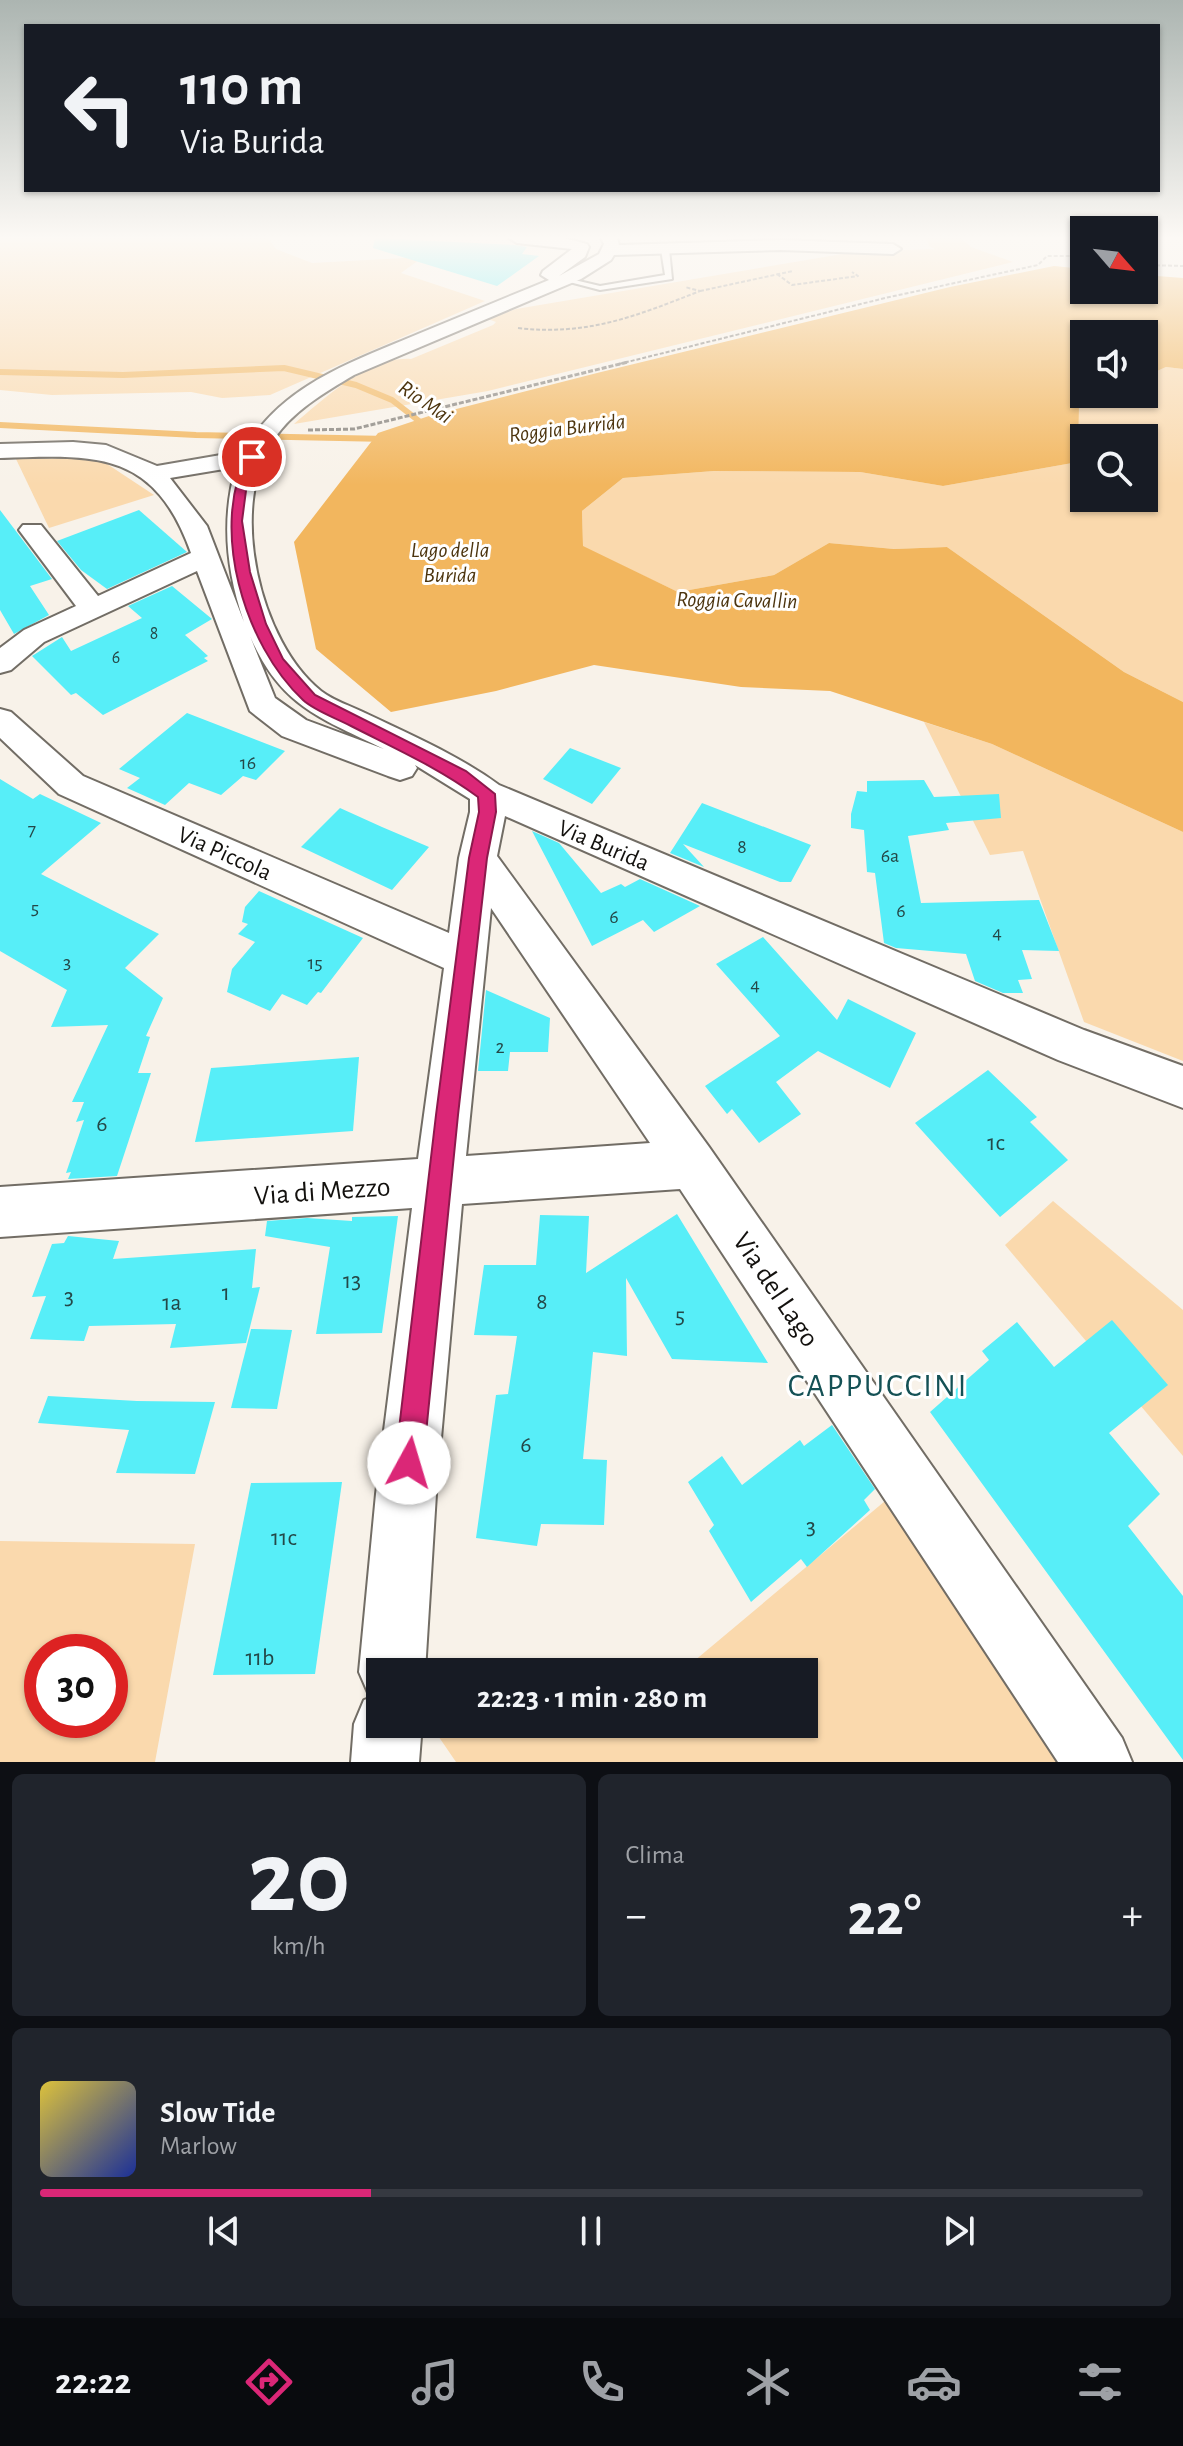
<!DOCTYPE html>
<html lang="it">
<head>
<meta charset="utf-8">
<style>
  :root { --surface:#171b24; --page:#20242c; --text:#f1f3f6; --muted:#9ea1a6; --line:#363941; --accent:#db2777 }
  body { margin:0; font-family:"Alegreya Sans",sans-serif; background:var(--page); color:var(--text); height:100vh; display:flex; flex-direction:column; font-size:30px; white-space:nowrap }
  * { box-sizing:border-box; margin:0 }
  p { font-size:26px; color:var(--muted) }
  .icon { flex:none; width:44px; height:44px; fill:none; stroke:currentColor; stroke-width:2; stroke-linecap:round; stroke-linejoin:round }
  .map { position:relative; height:1762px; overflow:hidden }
  .drawer { display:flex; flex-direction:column; gap:12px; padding:12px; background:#0d0f14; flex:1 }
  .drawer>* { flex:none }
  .top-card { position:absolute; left:24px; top:24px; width:1136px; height:168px; border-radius:0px; box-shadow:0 2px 6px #0004; background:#171b24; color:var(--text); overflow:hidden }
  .needle { width:52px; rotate:118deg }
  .controls { position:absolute; left:1070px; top:216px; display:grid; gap:16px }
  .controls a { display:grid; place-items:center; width:88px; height:88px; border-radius:0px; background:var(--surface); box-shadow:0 2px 6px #0004; font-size:40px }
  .speed { position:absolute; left:24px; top:1634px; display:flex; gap:16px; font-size:40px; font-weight:700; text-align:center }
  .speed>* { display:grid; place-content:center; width:104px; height:104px; border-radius:50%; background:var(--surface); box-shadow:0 2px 6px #0004; line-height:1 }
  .speed .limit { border:12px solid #d22; background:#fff; color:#111 }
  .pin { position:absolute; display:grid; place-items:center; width:68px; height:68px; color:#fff; margin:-34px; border:4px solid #fff; border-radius:50%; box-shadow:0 2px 8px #0007 }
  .me { position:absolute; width:88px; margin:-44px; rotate:6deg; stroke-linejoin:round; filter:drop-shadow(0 0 6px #0008) }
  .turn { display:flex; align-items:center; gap:28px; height:168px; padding:0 24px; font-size:36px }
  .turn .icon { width:104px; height:104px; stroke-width:2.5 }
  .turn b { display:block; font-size:56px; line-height:68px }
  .big { font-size:60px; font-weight:600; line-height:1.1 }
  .drawer .card { flex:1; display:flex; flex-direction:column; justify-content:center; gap:12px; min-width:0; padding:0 28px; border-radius:12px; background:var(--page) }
  .drawer .dial { align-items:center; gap:0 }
  .dial b { font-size:104px; line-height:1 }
  .song { display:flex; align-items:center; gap:24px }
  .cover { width:96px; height:96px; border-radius:12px; background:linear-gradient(135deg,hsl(50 70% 55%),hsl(230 70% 35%)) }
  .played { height:8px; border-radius:4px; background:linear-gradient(90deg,var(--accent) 30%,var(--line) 30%) }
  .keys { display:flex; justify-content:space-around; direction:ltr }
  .heat { display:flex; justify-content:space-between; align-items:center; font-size:44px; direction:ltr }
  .drawer .tiles { flex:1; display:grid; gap:12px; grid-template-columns:1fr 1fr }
  .card:last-child { grid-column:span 2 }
  .trip { position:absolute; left:366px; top:1658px; width:452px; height:80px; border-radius:0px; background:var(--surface); box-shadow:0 2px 6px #0004; font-weight:600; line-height:80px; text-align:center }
  .tabs { display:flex; height:128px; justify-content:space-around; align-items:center; background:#090b0e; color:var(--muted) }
  .tabs .icon { width:56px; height:56px }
  .tabs .on { color:var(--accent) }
  .tabs b { font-size:36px; color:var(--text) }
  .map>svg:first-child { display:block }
  .green { fill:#fad9ad; fill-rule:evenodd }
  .water { fill:#f2b65e }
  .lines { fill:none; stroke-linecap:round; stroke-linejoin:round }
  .stream { stroke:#f2b65e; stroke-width:6 }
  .building { fill:#57eef8 }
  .service-casing { stroke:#726d65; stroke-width:4 }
  .minor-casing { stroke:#726d65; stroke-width:4 }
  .path-far1 { stroke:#86827c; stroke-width:2; stroke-dasharray:4 2; stroke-linecap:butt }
  .path { stroke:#86827c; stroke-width:3; stroke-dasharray:5 2; stroke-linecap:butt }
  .service { fill:#fff; fill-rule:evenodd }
  .minor { fill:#fff; fill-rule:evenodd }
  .route { fill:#db2777; stroke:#8e194d; stroke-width:2 }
  .labels { text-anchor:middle; stroke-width:6; stroke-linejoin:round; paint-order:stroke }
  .far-number-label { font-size:18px; fill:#244848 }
  .number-label { font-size:20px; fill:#244848 }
  .far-water-label { font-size:22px; font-style:italic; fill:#4d350f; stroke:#fff }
  .street-label { font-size:24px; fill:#13110e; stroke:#fff }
  .near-number-label { font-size:24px; fill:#244848 }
  .near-street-label { font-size:28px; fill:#13110e; stroke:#fff }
  .near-neighbourhood-label { font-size:32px; letter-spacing:2px; fill:#145155; stroke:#fff }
</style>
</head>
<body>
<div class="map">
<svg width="1183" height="1762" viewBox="0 0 1183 1762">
  <rect width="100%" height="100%" fill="#f8f2e9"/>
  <!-- green -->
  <g class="green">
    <polygon points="0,238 268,238 276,249 312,263 423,257 401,273 485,301 270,395 222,398 191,392 52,395 0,390"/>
    <path d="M926 238H961L971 247 1013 262 488 391 294 424C325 398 369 356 411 359L493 325 496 322 488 319 516 309 854 252 935 249 930 247Z"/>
    <path d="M1166 367 1183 369V702L1124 672 947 547 894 549 829 543 774 575 678 592 583 547 582 511 623 478 714 471 860 472 943 486 1078 462 1079 406 1106 394H1144V377ZM1084 438H1144V498H1084Z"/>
    <polygon points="98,458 154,495 49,528 16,459"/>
    <polygon points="924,722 992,744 1183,832 1183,1061 1084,1022 1023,851 990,855"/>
    <polygon points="1053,1201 1183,1310 1183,1456 1005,1245"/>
    <polygon points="891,1496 1072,1762 456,1762 430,1724 804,1724 804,1672 681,1672"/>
    <path d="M0 1541 195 1544 155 1762H0ZM42 1652H110V1720H42Z"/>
  </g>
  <!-- water -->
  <polygon class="water" points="1054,266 1084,269 1084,290 1144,290 1144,275 1183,278 1183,369 1166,367 1144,377 1144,334 1084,334 1084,394 1106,394 1079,406 1078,462 943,486 860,472 714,471 623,478 582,511 583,546 678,592 774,575 829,543 894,549 947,547 1124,672 1183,702 1183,832 992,744 830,691 741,687 594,665 496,691 391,712 316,649 294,542 378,433 429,416 597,373 950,287"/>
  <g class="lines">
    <!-- stream -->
    <g class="stream">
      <polyline points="0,372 123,375 284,368 356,385 392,400 428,428"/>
      <polyline points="0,425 196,435 388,439"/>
    </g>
  </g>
  <!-- building -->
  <g class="building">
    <polygon points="375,238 515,245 527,247 522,254 539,256 497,286 373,248"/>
    <polygon points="0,510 52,579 30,586 49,615 14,634 0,610"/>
    <polygon points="139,510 187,552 107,589 81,570 57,541"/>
    <polygon points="172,586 212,619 185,635 208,656 204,658 208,661 103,715 76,693 71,695 32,656 62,637 71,651 142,618 128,606"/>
    <polygon points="187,713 285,751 256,780 243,776 221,795 189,783 165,805 127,788 140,778 119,769"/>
    <polygon points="570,748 621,768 592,804 543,779"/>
    <polygon points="0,779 33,799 40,794 101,823 41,874 159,934 125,968 163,998 146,1036 150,1037 138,1073 151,1073 117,1176 68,1179 71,1172 66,1173 84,1120 76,1122 84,1102 72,1102 108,1025 51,1027 67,990 0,951"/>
    <polygon points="924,780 934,797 999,794 1001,818 946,823 949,830 908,836 921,903 1039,900 1059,951 1022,950 1032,979 1018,980 1023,993 1003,993 975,981 966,954 896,948 884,943 875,873 867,872 864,830 851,828 851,814 857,791 867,792 867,781"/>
    <polygon points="702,803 811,845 791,882 780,882 683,844 704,867 670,853"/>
    <polygon points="340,808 382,827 429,847 392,890 301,847"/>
    <polygon points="532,831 559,843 601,893 621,884 625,887 640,879 700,906 654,932 643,920 592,946"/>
    <polygon points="259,891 363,938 321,993 318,992 307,1005 282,994 270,1011 227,992 232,969 255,942 238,934 248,924 242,922 245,907"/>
    <polygon points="763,937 837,1020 848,999 916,1033 890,1088 818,1051 776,1082 801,1114 759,1143 732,1109 727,1114 705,1086 780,1036 716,964"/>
    <polygon points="486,990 550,1018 548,1052 510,1052 508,1071 478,1071"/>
    <polygon points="359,1057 353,1131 195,1142 211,1068"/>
    <polygon points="988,1070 1037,1117 1030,1122 1068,1160 1000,1217 915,1123"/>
    <polygon points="677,1214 768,1363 672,1359 626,1278 627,1356 593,1352 583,1459 607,1460 604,1525 541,1524 537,1546 476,1538 496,1395 508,1394 517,1336 474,1335 484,1265 536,1265 540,1215 589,1216 586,1273"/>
    <polygon points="398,1216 382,1333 316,1334 330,1247 265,1236 267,1221 307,1218 352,1221 352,1217"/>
    <polygon points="68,1236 119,1241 113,1259 256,1249 252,1288 260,1287 246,1343 170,1348 176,1324 89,1326 84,1341 30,1339 46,1296 32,1297 52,1244 64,1243"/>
    <polygon points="1112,1320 1168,1385 1109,1433 1160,1494 1128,1526 1183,1596 1183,1760 930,1412 989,1360 982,1351 1017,1322 1054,1367"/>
    <polygon points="251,1329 292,1330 277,1409 231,1408"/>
    <polygon points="48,1396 137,1401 215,1402 195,1474 116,1473 129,1430 38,1423"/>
    <polygon points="832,1425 875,1489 864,1500 870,1510 807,1567 801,1559 751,1602 709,1531 714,1525 688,1482 722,1456 742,1485 800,1440 804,1446"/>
    <polygon points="342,1482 315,1674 213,1675 251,1483"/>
  </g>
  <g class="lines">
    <!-- service casing -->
    <g class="service-casing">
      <polygon id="service" points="665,247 669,249 672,279 600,290 562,280 566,278 600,286 665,275 661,249"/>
    </g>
    <!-- minor casing -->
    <g class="minor-casing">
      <path id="minor" d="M509 238H564L587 244 589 247 585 257 559 276 599 254 604 244 601 238H617L619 245 781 240 893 244 901 249 893 254 781 250 614 255 611 260 581 279 354 375C324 393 294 410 274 439 227 506 260 643 321 691 334 701 351 706 365 713 411 735 458 755 499 785L1084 1030 1183 1066V1108L1058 1060 505 816 497 856 709 1147 1122 1738 1132 1762H1058L680 1189 462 1204 436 1494 425 1672H380V1724H422L419 1762H351L354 1724 364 1700 372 1697 369 1695 359 1672 376 1494 412 1208 0 1237V1187L418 1159 444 968 59 794 0 738V709L11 712 83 776 449 933 459 858 470 812V799L415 765 417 768 412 776 400 780 388 776 282 736 250 711 197 571 44 642 11 670 0 673V648L24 630 76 606 19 530 23 525H41L98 596 191 553C154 449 95 455 0 458V444L73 442 106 445 157 466 244 451C281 385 352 362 418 334 462 316 505 298 549 280L541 275 543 271 572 249 517 243ZM236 467C221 519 226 570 244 622L207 526 170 478ZM250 636C280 706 320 718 384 749L306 720 275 698ZM491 908 650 1143 466 1156Z"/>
    </g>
    <!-- path-far1 -->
    <g class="path-far1">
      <polyline points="1144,265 1183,266"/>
      <polyline points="777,274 792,285 858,276 852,272"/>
      <polyline points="700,291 793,271"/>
      <path d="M518 328C588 336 636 316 700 291L685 287"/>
      <polyline points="619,364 885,298 1038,265 1047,256 1084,256"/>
    </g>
    <!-- path -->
    <polyline class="path" points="308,430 354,429 628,362"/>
    <!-- service -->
    <use href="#service" class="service"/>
    <!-- minor -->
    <use href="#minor" class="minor"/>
  </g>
  <!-- sky -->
  <linearGradient id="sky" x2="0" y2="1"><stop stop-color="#acb5b1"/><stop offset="0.49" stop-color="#fcf9f5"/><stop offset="1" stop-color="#fcf9f5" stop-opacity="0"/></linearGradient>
  <rect width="1183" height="485" fill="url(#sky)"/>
  <!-- route -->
  <path class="route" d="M248 454 258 457 247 483 242 521 250 572 266 624 283 659 315 695 466 771 495 794 496 812 487 858 458 1115 423 1463 419 1473 409 1477 399 1473 395 1463 436 1115 469 858 479 812 478 797C439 768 394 748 351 726 336 718 315 711 303 700 244 645 209 527 248 454Z"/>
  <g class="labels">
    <!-- far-number labels -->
    <g class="far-number-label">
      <text x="154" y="639">8</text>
      <text x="116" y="663">6</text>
    </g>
    <!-- number labels -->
    <g class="number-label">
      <text x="248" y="769">16</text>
      <text x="32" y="836">7</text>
      <text x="742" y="853">8</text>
      <text x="890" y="862">6a</text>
      <text x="35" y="914">5</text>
      <text x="901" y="917">6</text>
      <text x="614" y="923">6</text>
      <text x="997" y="939">4</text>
      <text x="67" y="968">3</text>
      <text x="315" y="969">15</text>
      <text x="755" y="991">4</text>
      <text x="500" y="1053">2</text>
    </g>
    <!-- far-water labels -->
    <g class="far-water-label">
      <text transform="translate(426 401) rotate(34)" y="8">Rio Mai</text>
      <text transform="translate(567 427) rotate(-7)" y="8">Roggia Burrida</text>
      <text x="450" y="557">Lago della<tspan x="450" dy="25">Burida</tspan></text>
      <text transform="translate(737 599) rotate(1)" y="8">Roggia Cavallin</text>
    </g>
    <!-- street labels -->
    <g class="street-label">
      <text transform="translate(604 845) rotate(23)" y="8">Via Burida</text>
      <text transform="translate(225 853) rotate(24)" y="8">Via Piccola</text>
    </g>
    <!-- near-number labels -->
    <g class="near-number-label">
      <text x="102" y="1131">6</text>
      <text x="996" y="1150">1c</text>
      <text x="352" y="1288">13</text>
      <text x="226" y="1300">1</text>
      <text x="69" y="1304">3</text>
      <text x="542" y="1309">8</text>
      <text x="172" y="1310">1a</text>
      <text x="680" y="1323">5</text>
      <text x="526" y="1452">6</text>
      <text x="811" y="1534">3</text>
      <text x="284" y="1545">11c</text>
      <text x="260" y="1665">11b</text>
    </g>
    <!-- near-street labels -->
    <g class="near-street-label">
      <text transform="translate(322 1190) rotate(-4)" y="10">Via di Mezzo</text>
      <text transform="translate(777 1289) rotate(56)" y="10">Via del Lago</text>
    </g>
    <!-- near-neighbourhood labels -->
    <g class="near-neighbourhood-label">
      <text x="878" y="1396">CAPPUCCINI</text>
    </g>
  </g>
</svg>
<div class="controls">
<a><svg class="needle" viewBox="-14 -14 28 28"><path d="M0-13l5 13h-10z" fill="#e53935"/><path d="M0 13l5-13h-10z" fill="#9ea1a6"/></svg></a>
<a><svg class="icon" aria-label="sound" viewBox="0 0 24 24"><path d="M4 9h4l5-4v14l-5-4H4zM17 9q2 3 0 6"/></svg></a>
<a><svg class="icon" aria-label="search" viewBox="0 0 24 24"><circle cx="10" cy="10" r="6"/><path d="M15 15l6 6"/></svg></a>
</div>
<div class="speed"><div class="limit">30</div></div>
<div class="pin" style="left:252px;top:457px;background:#d93025"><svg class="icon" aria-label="arrive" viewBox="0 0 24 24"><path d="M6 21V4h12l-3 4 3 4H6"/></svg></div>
<svg class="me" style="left:409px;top:1463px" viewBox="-20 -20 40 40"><circle r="19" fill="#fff"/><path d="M0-13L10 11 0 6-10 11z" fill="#db2777"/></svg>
<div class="trip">22:23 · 1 min · 280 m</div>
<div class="top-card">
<div class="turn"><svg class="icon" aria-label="left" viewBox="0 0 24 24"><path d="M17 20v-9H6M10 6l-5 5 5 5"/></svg><div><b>110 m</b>Via Burida</div></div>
</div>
</div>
<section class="drawer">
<div class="tiles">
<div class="card dial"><b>20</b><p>km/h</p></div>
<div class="card"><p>Clima</p>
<div class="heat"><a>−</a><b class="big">22°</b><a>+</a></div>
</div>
<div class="card">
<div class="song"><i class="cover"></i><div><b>Slow Tide</b><p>Marlow</p></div></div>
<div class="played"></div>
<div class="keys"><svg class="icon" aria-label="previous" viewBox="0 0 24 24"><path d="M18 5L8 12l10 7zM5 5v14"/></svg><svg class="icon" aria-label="pause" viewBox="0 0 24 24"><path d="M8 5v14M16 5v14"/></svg><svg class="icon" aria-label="next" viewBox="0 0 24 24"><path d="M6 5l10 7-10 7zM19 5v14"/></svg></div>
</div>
</div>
</section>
<nav class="tabs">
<b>22:22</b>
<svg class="icon on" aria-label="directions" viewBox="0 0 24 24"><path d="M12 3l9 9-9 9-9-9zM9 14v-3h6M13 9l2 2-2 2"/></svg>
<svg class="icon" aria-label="music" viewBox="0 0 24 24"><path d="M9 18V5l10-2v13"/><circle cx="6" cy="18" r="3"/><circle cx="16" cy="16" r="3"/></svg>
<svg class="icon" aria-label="phone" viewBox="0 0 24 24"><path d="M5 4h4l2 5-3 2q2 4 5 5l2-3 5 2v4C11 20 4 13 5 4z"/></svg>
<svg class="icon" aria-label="climate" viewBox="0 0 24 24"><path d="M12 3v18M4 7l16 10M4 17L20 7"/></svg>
<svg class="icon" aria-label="car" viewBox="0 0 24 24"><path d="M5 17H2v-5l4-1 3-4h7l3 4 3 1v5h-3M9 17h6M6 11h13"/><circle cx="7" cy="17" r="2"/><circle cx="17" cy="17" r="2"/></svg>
<svg class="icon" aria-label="filters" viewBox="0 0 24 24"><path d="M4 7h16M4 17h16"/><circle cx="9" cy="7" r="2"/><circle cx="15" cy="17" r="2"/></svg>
</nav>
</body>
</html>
